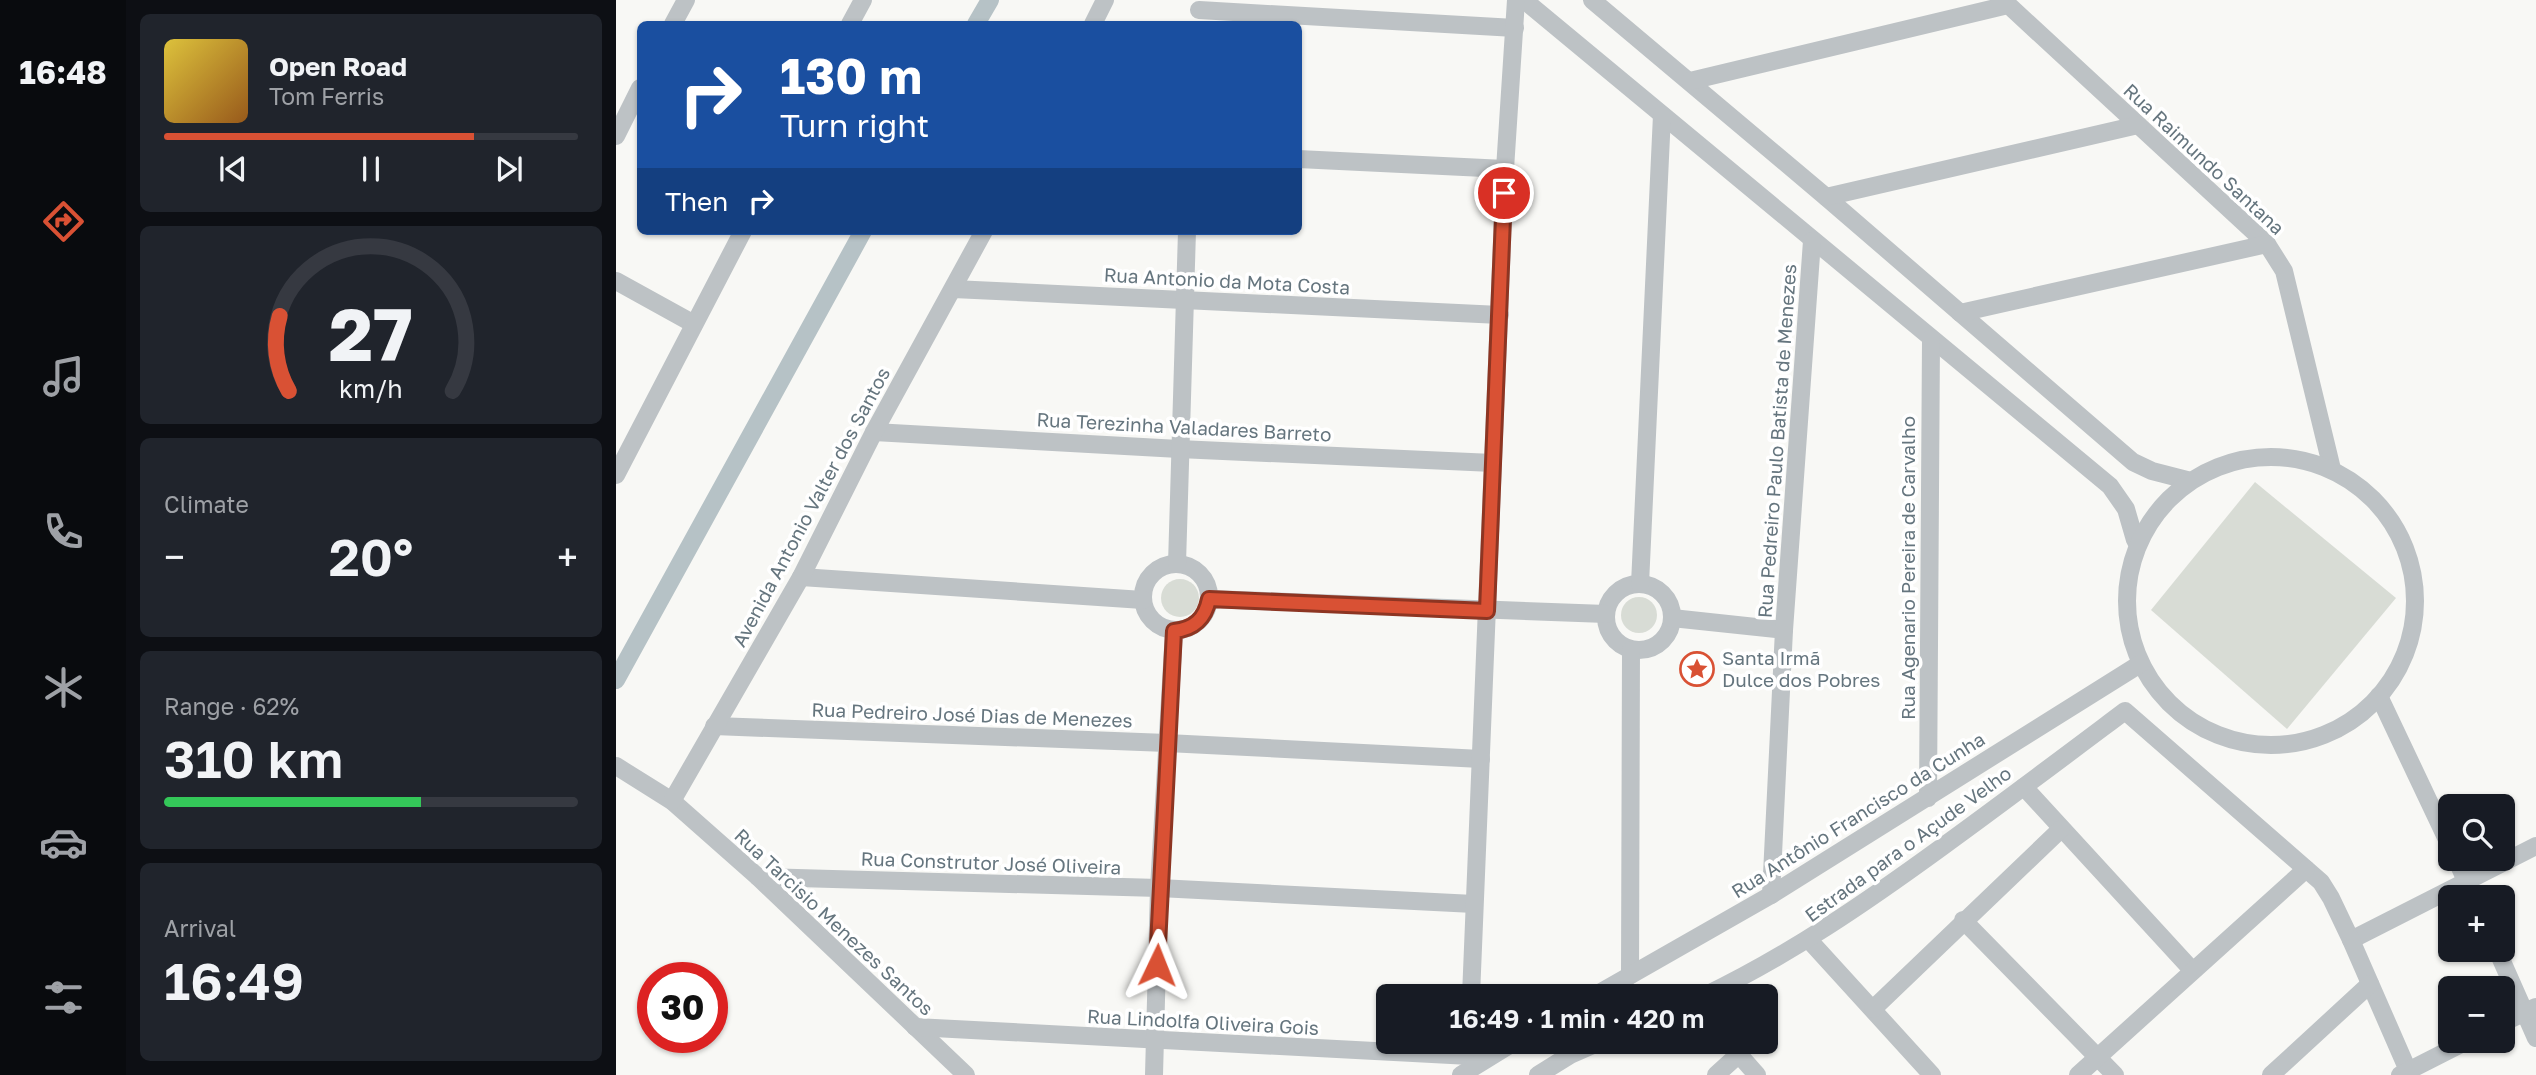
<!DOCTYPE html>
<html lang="en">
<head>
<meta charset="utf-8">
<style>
  :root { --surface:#171b24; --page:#20242c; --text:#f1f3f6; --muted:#9ea1a6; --line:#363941; --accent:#d95134 }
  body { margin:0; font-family:"Golos Text",sans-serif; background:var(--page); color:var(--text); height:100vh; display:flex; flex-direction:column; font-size:26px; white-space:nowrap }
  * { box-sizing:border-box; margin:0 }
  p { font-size:23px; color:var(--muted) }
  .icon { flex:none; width:38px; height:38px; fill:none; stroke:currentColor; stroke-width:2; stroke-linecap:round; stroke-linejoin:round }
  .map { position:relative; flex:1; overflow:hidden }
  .drawer { display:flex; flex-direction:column; gap:14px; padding:14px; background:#0d0f14; width:490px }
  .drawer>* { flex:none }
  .top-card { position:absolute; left:21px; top:21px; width:665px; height:214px; border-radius:10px; box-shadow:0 2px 5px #0004; background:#1a4fa0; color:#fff; overflow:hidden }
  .buttons { position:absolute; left:1822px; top:794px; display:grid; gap:14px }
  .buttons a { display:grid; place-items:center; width:77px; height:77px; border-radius:10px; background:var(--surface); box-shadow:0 2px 5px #0004; font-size:35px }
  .speed { position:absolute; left:21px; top:962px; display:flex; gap:14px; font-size:35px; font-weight:700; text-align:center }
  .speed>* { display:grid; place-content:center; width:91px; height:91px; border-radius:50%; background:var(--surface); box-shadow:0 2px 5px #0004; line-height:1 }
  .speed .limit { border:10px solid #d22; background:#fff; color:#111 }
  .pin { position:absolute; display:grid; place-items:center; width:60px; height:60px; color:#fff; margin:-30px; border:4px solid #fff; border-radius:50%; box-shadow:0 2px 7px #0007 }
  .me { position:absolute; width:77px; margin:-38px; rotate:2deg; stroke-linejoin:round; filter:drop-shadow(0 0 5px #0008) }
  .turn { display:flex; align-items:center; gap:24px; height:147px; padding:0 28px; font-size:32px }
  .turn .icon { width:91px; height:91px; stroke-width:2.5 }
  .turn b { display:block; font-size:49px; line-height:60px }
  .then { display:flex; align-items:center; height:66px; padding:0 28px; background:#0003; gap:14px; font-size:26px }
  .big { font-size:52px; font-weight:600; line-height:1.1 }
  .drawer .card { flex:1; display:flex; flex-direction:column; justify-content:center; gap:10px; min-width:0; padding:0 24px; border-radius:10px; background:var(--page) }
  .drawer .dial { align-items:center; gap:0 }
  .dial svg { height:182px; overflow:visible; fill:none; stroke:var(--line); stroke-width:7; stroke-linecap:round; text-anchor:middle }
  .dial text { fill:var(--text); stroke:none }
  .song { display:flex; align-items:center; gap:21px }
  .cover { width:84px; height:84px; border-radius:10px; background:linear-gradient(135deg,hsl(50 70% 55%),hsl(30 70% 35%)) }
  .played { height:7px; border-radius:4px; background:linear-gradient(90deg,var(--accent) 75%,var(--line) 75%) }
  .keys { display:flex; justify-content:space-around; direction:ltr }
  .heat { display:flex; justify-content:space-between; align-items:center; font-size:38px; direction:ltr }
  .charge { height:10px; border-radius:5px; background:linear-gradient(90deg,#34c759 62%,var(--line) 0) }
  .trip { position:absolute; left:760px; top:984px; width:402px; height:70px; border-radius:10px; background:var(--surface); box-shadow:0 2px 5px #0004; font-weight:600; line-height:70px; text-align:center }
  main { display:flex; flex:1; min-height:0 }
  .tabs { display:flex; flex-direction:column; width:126px; justify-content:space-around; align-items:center; background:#090b0e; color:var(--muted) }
  .tabs .icon { width:49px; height:49px }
  .tabs .on { color:var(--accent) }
  .tabs b { font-size:32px; color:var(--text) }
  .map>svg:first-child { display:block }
  .green { fill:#d8dcd5 }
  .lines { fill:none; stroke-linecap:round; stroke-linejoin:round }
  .canal { stroke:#b6c2c6; stroke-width:18 }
  .street { stroke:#bdc2c5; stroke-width:18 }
  .route-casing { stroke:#8d3522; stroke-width:18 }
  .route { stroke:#d95134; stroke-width:12 }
  .labels { text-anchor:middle; stroke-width:7; stroke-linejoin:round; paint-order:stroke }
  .street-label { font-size:19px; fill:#65757e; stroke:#fff }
  .poi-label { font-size:19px; fill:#65757e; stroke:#fff; text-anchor:start }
</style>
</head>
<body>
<main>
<nav class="tabs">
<b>16:48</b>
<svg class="icon on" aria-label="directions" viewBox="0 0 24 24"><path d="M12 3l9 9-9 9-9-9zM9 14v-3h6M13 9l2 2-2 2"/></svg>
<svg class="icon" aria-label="music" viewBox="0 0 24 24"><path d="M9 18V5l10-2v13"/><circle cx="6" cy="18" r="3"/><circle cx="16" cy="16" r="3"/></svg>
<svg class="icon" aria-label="phone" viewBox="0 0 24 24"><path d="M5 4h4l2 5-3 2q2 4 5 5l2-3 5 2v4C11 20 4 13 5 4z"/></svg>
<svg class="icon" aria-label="climate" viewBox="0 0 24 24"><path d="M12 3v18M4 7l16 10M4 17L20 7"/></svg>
<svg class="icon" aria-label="car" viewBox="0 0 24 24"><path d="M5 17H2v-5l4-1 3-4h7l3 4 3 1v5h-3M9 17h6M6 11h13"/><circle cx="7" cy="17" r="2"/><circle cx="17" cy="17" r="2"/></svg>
<svg class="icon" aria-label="filters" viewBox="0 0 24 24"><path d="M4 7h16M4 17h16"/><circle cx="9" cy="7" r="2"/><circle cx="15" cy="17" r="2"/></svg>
</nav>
<section class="drawer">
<div class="card">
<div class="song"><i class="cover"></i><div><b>Open Road</b><p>Tom Ferris</p></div></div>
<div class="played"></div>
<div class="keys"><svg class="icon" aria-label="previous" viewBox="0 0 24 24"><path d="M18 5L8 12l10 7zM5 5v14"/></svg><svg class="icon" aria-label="pause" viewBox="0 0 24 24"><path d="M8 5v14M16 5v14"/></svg><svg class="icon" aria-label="next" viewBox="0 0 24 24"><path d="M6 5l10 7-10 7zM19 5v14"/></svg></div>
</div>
<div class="card dial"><svg viewBox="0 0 100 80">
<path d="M14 69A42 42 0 1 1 86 69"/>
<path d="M14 69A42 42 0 0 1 10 36" stroke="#d95134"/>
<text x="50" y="56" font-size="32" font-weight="700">27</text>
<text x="50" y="72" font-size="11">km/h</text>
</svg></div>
<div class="card"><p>Climate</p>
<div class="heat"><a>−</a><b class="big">20°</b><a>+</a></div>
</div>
<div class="card"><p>Range · 62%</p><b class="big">310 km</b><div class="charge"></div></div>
<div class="card"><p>Arrival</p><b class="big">16:49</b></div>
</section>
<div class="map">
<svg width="1920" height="1075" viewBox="0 0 1920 1075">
  <rect width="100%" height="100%" fill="#f8f8f5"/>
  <!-- green -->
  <g class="green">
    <polygon points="1639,482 1780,598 1671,729 1535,610"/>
    <circle cx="564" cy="598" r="19"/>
    <circle cx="1023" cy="615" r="18"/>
  </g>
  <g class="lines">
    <!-- canal -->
    <g class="canal">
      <polyline points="360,24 374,0"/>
      <polyline points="0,680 247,231"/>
    </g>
    <!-- street -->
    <g class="street">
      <polyline points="908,0 1494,486 1510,509 1519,540"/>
      <polyline points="976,0 1210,197 1517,462 1536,471 1571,480"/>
      <polyline points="1387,0 1651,244 1668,271 1716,469"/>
      <polyline points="583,10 899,28"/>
      <polyline points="57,24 70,0"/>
      <polyline points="234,24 247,0"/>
      <polyline points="477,24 489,0"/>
      <polyline points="1074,81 1392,5"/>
      <polyline points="0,136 24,88"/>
      <polyline points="682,159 889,169"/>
      <polyline points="1210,197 1522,125"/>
      <polyline points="0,281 78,324"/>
      <polyline points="337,289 884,315"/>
      <polyline points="1344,313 1651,244"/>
      <polyline points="258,432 563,449 877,463"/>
      <circle cx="1655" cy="601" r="144"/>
      <polyline points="0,475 127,231"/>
      <circle cx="560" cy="597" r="33"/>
      <polyline points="561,564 571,231"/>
      <polyline points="185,577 527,600"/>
      <circle cx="1023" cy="617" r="33"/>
      <polyline points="1024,584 1046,115"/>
      <polyline points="593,599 990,614"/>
      <polyline points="1056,618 1168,630"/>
      <polyline points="1763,696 1834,846"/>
      <polyline points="98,726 551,743 865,759"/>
      <polyline points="0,766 56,801 142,877 350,1075"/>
      <polyline points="1408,787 1576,970"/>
      <polyline points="1312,798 1315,339"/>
      <polyline points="56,801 185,577 258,432 368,231"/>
      <polyline points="1840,859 1858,898"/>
      <polyline points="142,877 543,888 858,904"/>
      <polyline points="1155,895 1168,630 1196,241"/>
      <polyline points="1347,920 1499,1075"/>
      <polyline points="1193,940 1316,1075"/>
      <polyline points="1735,940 1920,846"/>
      <polyline points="1881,950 1920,1038"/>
      <polyline points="1014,975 1015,650"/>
      <polyline points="855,996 889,169 900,0"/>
      <polyline points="978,996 1155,895 1524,664"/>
      <path d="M1088 996C1175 954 1249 903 1326 847 1388 802 1449 756 1509 711L1705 882 1715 898 1735 940 1794 1075"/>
      <polyline points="1257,1009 1445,829"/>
      <polyline points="1886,1023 1920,1007"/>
      <polyline points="299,1027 873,1057"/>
      <polyline points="1111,1041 1141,1075"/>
      <polyline points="538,1075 543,888 558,631"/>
      <polyline points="845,1075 900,1041"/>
      <polyline points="922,1075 954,1055 986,1041"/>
      <polyline points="1100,1075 1122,1055"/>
      <polyline points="1462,1075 1690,869"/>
      <polyline points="1655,1075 1754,984"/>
      <polyline points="1784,1075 1851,1041"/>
    </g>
  </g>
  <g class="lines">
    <!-- route casing -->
    <g class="route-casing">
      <path id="route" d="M541 965 558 631C578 629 589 619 593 599L871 611 888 193"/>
    </g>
    <!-- route -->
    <use href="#route" class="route"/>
  </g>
  <!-- icons -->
  <defs>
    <g id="sight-ring" transform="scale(1.75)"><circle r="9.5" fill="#fff" stroke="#d95134" stroke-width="1.5"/><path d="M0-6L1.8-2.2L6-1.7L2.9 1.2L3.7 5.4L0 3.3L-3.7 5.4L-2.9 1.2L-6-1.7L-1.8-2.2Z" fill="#d95134"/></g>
  </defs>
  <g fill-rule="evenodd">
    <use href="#sight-ring" x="1081" y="669"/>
  </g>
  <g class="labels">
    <!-- street labels -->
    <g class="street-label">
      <text transform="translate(1588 159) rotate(43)" y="7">Rua Raimundo Santana</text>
      <text transform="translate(611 281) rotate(3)" y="7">Rua Antonio da Mota Costa</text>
      <text transform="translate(568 427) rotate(3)" y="7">Rua Terezinha Valadares Barreto</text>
      <text transform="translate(1161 441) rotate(-86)" y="7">Rua Pedreiro Paulo Batista de Menezes</text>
      <text transform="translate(195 507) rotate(-62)" y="7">Avenida Antonio Valter dos Santos</text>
      <text transform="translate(1292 568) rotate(-90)" y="7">Rua Agenario Pereira de Carvalho</text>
      <text transform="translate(356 715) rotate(2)" y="7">Rua Pedreiro José Dias de Menezes</text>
      <text transform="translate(1242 815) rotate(-32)" y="7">Rua Antônio Francisco da Cunha</text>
      <text transform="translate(1292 844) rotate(-36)" y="7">Estrada para o Açude Velho</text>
      <text transform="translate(375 863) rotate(2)" y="7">Rua Construtor José Oliveira</text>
      <text transform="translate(218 922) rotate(43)" y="7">Rua Tarcisio Menezes Santos</text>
      <text transform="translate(587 1022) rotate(3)" y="7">Rua Lindolfa Oliveira Gois</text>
    </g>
    <!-- poi labels -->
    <g class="poi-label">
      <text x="1106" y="665">Santa Irmã<tspan x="1106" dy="22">Dulce dos Pobres</tspan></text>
    </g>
  </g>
</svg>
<div class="buttons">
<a><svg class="icon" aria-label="search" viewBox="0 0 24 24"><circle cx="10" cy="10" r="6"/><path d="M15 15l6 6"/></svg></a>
<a>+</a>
<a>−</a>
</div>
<div class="speed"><div class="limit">30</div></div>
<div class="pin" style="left:888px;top:193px;background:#d93025"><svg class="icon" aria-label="arrive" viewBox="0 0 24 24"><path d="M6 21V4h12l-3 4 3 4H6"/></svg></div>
<svg class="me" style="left:541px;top:965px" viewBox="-20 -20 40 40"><path d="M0-17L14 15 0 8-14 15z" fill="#d95134" stroke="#fff" stroke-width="4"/></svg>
<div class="trip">16:49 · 1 min · 420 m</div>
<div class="top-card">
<div class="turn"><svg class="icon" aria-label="right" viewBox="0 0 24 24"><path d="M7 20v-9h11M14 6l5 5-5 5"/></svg><div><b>130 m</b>Turn right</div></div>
<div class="then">Then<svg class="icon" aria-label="right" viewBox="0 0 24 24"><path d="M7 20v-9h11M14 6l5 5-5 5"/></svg></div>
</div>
</div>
</main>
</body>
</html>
